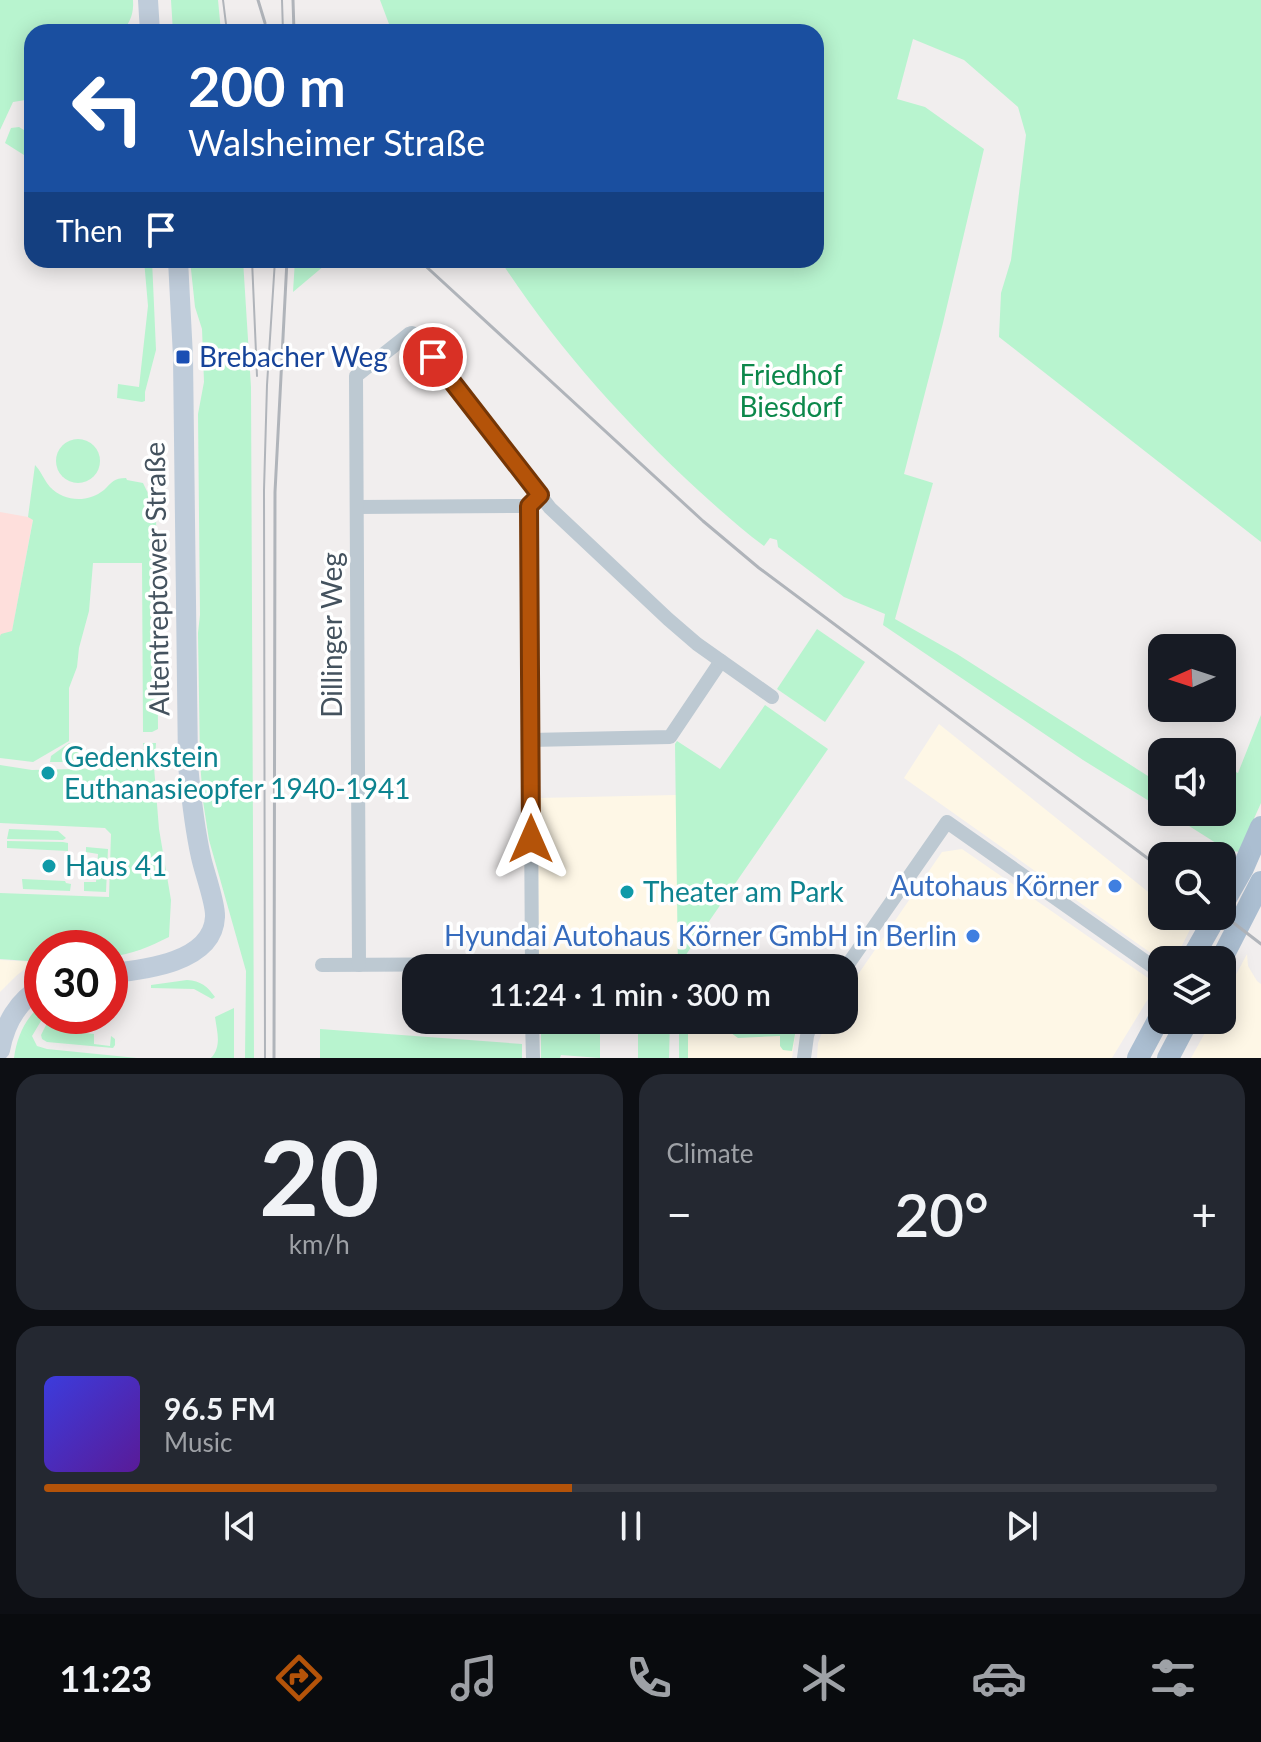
<!DOCTYPE html>
<html lang="en">
<head>
<meta charset="utf-8">
<style>
  :root { --surface:#171b24; --page:#242831; --text:#f1f3f6; --muted:#9ea1a6; --line:#363941; --accent:#b45309 }
  body { margin:0; font-family:Lato,sans-serif; background:var(--page); color:var(--text); height:100vh; display:flex; flex-direction:column; font-size:30px; white-space:nowrap }
  * { box-sizing:border-box; margin:0 }
  p { font-size:26px; color:var(--muted) }
  .icon { flex:none; width:44px; height:44px; fill:none; stroke:currentColor; stroke-width:2; stroke-linecap:round; stroke-linejoin:round }
  .map { position:relative; height:1058px; overflow:hidden }
  .drawer { display:flex; flex-direction:column; gap:16px; padding:16px; background:#0d0f14; flex:1 }
  .drawer>* { flex:none }
  .banner { position:absolute; left:24px; top:24px; width:800px; height:244px; border-radius:24px; box-shadow:0 4px 20px #0003; background:#1a4fa0; color:#fff; overflow:hidden }
  .needle { width:52px; rotate:267deg }
  .tools { position:absolute; left:1148px; top:634px; display:grid; gap:16px }
  .tools a { display:grid; place-items:center; width:88px; height:88px; border-radius:16px; background:var(--surface); box-shadow:0 4px 20px #0003; font-size:40px }
  .speed { position:absolute; left:24px; top:930px; display:flex; gap:16px; font-size:40px; font-weight:700; text-align:center }
  .speed>* { display:grid; place-content:center; width:104px; height:104px; border-radius:50%; background:var(--surface); box-shadow:0 4px 20px #0003; line-height:1 }
  .speed .limit { border:12px solid #d22; background:#fff; color:#111 }
  .pin { position:absolute; display:grid; place-items:center; width:68px; height:68px; color:#fff; margin:-34px; border:4px solid #fff; border-radius:50%; box-shadow:0 2px 8px #0007 }
  .me { position:absolute; width:88px; margin:-44px; rotate:0deg; stroke-linejoin:round; filter:drop-shadow(0 0 6px #0008) }
  .turn { display:flex; align-items:center; gap:28px; height:168px; padding:0 32px; font-size:36px }
  .turn .icon { width:104px; height:104px; stroke-width:2.5 }
  .turn b { display:block; font-size:56px; line-height:68px }
  .then { display:flex; align-items:center; height:76px; padding:0 32px; background:#0003; gap:16px; font-size:30px }
  .big { font-size:60px; font-weight:600; line-height:1.1 }
  .drawer .widget { flex:1; display:flex; flex-direction:column; justify-content:center; gap:12px; min-width:0; padding:0 28px; border-radius:24px; background:var(--page) }
  .drawer .dial { align-items:center; gap:0 }
  .dial b { font-size:104px; line-height:1 }
  .song { display:flex; align-items:center; gap:24px }
  .cover { width:96px; height:96px; border-radius:12px; background:linear-gradient(135deg,hsl(240 70% 55%),hsl(270 70% 35%)) }
  .played { height:8px; border-radius:4px; background:linear-gradient(90deg,var(--accent) 45%,var(--line) 45%) }
  .keys { display:flex; justify-content:space-around; direction:ltr }
  .heat { display:flex; justify-content:space-between; align-items:center; font-size:44px; direction:ltr }
  .drawer .tiles { flex:1; display:grid; gap:16px; grid-template-columns:1fr 1fr }
  .widget:last-child { grid-column:span 2 }
  .trip { position:absolute; left:402px; top:954px; width:456px; height:80px; border-radius:24px; background:var(--surface); box-shadow:0 4px 20px #0003; font-weight:600; line-height:80px; text-align:center }
  .tabs { display:flex; height:128px; justify-content:space-around; align-items:center; background:#090b0e; color:var(--muted) }
  .tabs .icon { width:56px; height:56px }
  .tabs .active { color:var(--accent) }
  .tabs b { font-size:36px; color:var(--text) }
  .map>svg:first-child { display:block }
  .commercial { fill:#fef7e6 }
  .medical { fill:#fedfdc }
  .green { fill:#b8f4cf }
  .lines { fill:none; stroke-linecap:round; stroke-linejoin:round }
  .minor { stroke:#bdc9d2; stroke-width:14 }
  .secondary { stroke:#bfccda; stroke-width:20 }
  .primary { stroke:#abbed1; stroke-width:22 }
  .tram { stroke:#b0b4ba; stroke-width:2 }
  .rail { stroke:#b0b4ba; stroke-width:3 }
  .route-casing { stroke:#753606; stroke-width:20 }
  .route { stroke:#b45309; stroke-width:14 }
  .transit-dot { fill:#1a4fb4; stroke:#fff; stroke-width:3 }
  .culture-dot { fill:#0f9aa8; stroke:#fff; stroke-width:3 }
  .shop-dot { fill:#3f7fe0; stroke:#fff; stroke-width:3 }
  .labels { text-anchor:middle; stroke-width:7; stroke-linejoin:round; paint-order:stroke }
  .transit-label { font-size:28px; fill:#164399; stroke:#fff; text-anchor:start }
  .park-label { font-size:28px; fill:#0c884b; stroke:#fff }
  .street-label { font-size:28px; fill:#44525e; stroke:#fff }
  .culture-label { font-size:28px; fill:#0d838f; stroke:#fff; text-anchor:start }
  .shop-label { font-size:28px; fill:#366cbe; stroke:#fff; text-anchor:end }
</style>
</head>
<body>
<div class="map">
<svg width="1261" height="1058" viewBox="0 0 1261 1058">
  <rect width="100%" height="100%" fill="#f1eeee"/>
  <!-- commercial -->
  <g class="commercial">
    <polygon points="939,724 1162,903 1162,916 1197,916 1175,959 1162,961 904,778"/>
    <polygon points="676,795 678,968 539,968 538,798"/>
    <polygon points="962,849 1148,978 1151,994 1112,1058 817,1058 818,1043 827,1020 844,1020 844,995 942,852"/>
    <polygon points="1247,954 1248,966 1257,981 1261,984 1261,1058 1191,1058 1212,1020 1222,1020 1222,1001"/>
    <polygon points="0,960 34,962 16,976 0,992"/>
    <polygon points="679,1020 724,1020 739,1030 796,1029 792,1058 679,1058"/>
  </g>
  <!-- medical -->
  <polygon class="medical" points="0,512 28,517 33,519 12,632 0,666"/>
  <!-- green -->
  <g class="green">
    <path d="M0 0H133C134 14 130 21 123 32H32V99L13 102 0 130Z"/>
    <polygon points="171,0 218,0 221,32 173,32"/>
    <path d="M380 0H1261V542L999 337 1001 293 1011 260 1026 135 1018 107 964 60 913 39 897 99 925 107 984 149 943 323 904 474 933 483 895 619 957 654 1162 785V809L1083 760 883 625 885 614 844 597 778 547 777 540 770 538 764 546C741 529 720 510 699 491 624 422 556 346 500 260H816V32H392Z"/>
    <polygon points="19,127 32,135 32,143 24,155 5,143 11,128"/>
    <polygon points="144,260 152,260 156,350 145,392 145,401 142,402 117,398 118,384 139,387 148,306"/>
    <polygon points="190,260 243,260 251,387 254,1058 245,1058 246,971 209,840 203,801 200,761 198,633 200,615 198,414 204,382 202,329 195,307"/>
    <polygon points="295,260 331,260 293,292"/>
    <circle cx="78" cy="461" r="22"/>
    <path d="M35 465C41 471 44 480 50 487 64 502 88 503 104 490 112 482 114 478 126 478L127 480 143 483 156 510 158 729 152 732H143L142 563H93L89 611 79 648 77 667 69 688V741L33 762 0 758V636L1 634 12 631 33 520 28 517Z"/>
    <polygon points="817,629 865,662 825,722 777,689"/>
    <polygon points="765,705 828,749 683,959 683,968 678,968 675,744 677,741 720,769"/>
    <polygon points="1261,715 1261,803 1239,852 1227,850 1167,812 1222,812 1222,767 1223,766 1238,773"/>
    <polygon points="69,743 74,744 75,748 79,751 141,751 144,749 143,743 156,743 155,762 50,762 51,756"/>
    <path d="M0 765 32 770 154 767 159 829 171 900 169 937C149 947 132 954 110 957V948H42V962L0 959V893L109 897 111 834 105 828 0 823Z"/>
    <polygon points="9,829 58,831 66,838 63,840 7,839"/>
    <polygon points="7,841 63,842 68,843 68,851 7,848"/>
    <polygon points="86,847 108,849 106,892 84,891 84,882 96,882 98,854 86,852"/>
    <polygon points="22,879 65,881 66,883 71,884 70,891 23,889"/>
    <path d="M187 980C201 981 207 986 215 997L212 999 194 989 151 988V985Z"/>
    <path d="M42 1004V1016H44L32 1036 37 1046 47 1049 137 1058H14C17 1036 25 1019 42 1004Z"/>
    <path d="M234 1008V1058H211C222 1046 217 1032 215 1017Z"/>
    <polygon points="541,1020 600,1020 600,1058 561,1055 560,1058 541,1058"/>
    <polygon points="638,1020 670,1020 669,1058 638,1058"/>
    <polygon points="679,1020 704,1020 701,1024 688,1025 688,1058 679,1058"/>
    <polygon points="713,1020 724,1020 739,1030 796,1029 792,1051 783,1050 780,1046 780,1036 738,1038"/>
    <polygon points="49,1022 55,1023 61,1030 94,1034 94,1044 110,1046 111,1036 115,1039 115,1045 113,1048 47,1042 42,1039 41,1035 47,1023"/>
    <polygon points="320,1029 522,1044 522,1058 320,1058"/>
  </g>
  <g class="lines">
    <!-- minor -->
    <g class="minor">
      <polyline points="357,507 529,506"/>
      <polyline points="530,740 670,737 721,661"/>
      <polyline points="322,965 532,964"/>
      <polyline points="359,965 356,376 409,334 412,333 416,335 550,508 668,619 697,644 772,697"/>
      <polyline points="532,968 529,506 540,495"/>
      <polyline points="844,970 947,822 1162,973"/>
      <polyline points="532,1020 533,1058"/>
      <polyline points="804,1058 807,1036 812,1020"/>
    </g>
    <!-- secondary -->
    <g class="secondary">
      <polyline points="148,0 150,32"/>
      <path d="M110 973C145 970 213 962 215 917 216 903 204 872 201 857 194 826 191 796 188 765L183 357 178 260"/>
      <path d="M0 1050C5 1024 18 1000 42 987"/>
    </g>
    <!-- primary -->
    <g class="primary">
      <polyline points="1222,905 1243,868 1261,827"/>
      <polyline points="1191,960 1216,916"/>
      <polyline points="1221,960 1261,882"/>
      <polyline points="1138,1058 1162,1013"/>
      <polyline points="1168,1058 1188,1020"/>
    </g>
    <!-- tram -->
    <g class="tram">
      <polyline points="223,0 227,32"/>
      <polyline points="282,0 283,32"/>
      <polyline points="252,260 257,376"/>
      <polyline points="265,1058 264,490 267,385 275,260"/>
    </g>
    <!-- rail -->
    <g class="rail">
      <polyline points="258,0 265,23"/>
      <polyline points="293,0 294,32"/>
      <polyline points="419,260 703,521 759,568 1162,869"/>
      <polyline points="1222,914 1261,944"/>
      <polyline points="274,1058 275,492 287,260"/>
    </g>
  </g>
  <g class="lines">
    <!-- route casing -->
    <g class="route-casing">
      <polyline id="route" points="433,357 540,495 529,506 531,839"/>
    </g>
    <!-- route -->
    <use href="#route" class="route"/>
  </g>
  <!-- markers -->
  <rect class="transit-dot" x="175" y="349" width="16" height="16" rx="4"/>
  <g class="culture-dot">
    <circle cx="48" cy="773" r="8"/>
    <circle cx="49" cy="866" r="8"/>
    <circle cx="627" cy="892" r="8"/>
  </g>
  <g class="shop-dot">
    <circle cx="1115" cy="886" r="8"/>
    <circle cx="973" cy="936" r="8"/>
  </g>
  <g class="labels">
    <!-- transit labels -->
    <g class="transit-label">
      <text x="199" y="367">Brebacher Weg</text>
    </g>
    <!-- park labels -->
    <g class="park-label">
      <text x="791" y="385">Friedhof<tspan x="791" dy="32">Biesdorf</tspan></text>
    </g>
    <!-- street labels -->
    <g class="street-label">
      <text transform="translate(157 579) rotate(-91)" y="10">Altentreptower Straße</text>
      <text transform="translate(332 635) rotate(-90)" y="10">Dillinger Weg</text>
    </g>
    <!-- culture labels -->
    <g class="culture-label">
      <text x="64" y="767">Gedenkstein<tspan x="64" dy="32">Euthanasieopfer 1940-1941</tspan></text>
      <text x="65" y="876">Haus 41</text>
      <text x="643" y="902">Theater am Park</text>
    </g>
    <!-- shop labels -->
    <g class="shop-label">
      <text x="1099" y="896">Autohaus Körner</text>
      <text x="957" y="946">Hyundai Autohaus Körner GmbH in Berlin</text>
    </g>
  </g>
</svg>
<div class="tools">
<a><svg class="needle" viewBox="-14 -14 28 28"><path d="M0-13l5 13h-10z" fill="#e53935"/><path d="M0 13l5-13h-10z" fill="#9ea1a6"/></svg></a>
<a><svg class="icon" aria-label="sound" viewBox="0 0 24 24"><path d="M4 9h4l5-4v14l-5-4H4zM17 9q2 3 0 6"/></svg></a>
<a><svg class="icon" aria-label="search" viewBox="0 0 24 24"><circle cx="10" cy="10" r="6"/><path d="M15 15l6 6"/></svg></a>
<a><svg class="icon" aria-label="layers" viewBox="0 0 24 24"><path d="M12 4l9 5-9 5-9-5zM3 14l9 5 9-5"/></svg></a>
</div>
<div class="speed"><div class="limit">30</div></div>
<div class="pin" style="left:433px;top:357px;background:#d93025"><svg class="icon" aria-label="arrive" viewBox="0 0 24 24"><path d="M6 21V4h12l-3 4 3 4H6"/></svg></div>
<svg class="me" style="left:531px;top:839px" viewBox="-20 -20 40 40"><path d="M0-17L14 15 0 8-14 15z" fill="#b45309" stroke="#fff" stroke-width="4"/></svg>
<div class="trip">11:24 · 1 min · 300 m</div>
<div class="banner">
<div class="turn"><svg class="icon" aria-label="left" viewBox="0 0 24 24"><path d="M17 20v-9H6M10 6l-5 5 5 5"/></svg><div><b>200 m</b>Walsheimer Straße</div></div>
<div class="then">Then<svg class="icon" aria-label="arrive" viewBox="0 0 24 24"><path d="M6 21V4h12l-3 4 3 4H6"/></svg></div>
</div>
</div>
<section class="drawer">
<div class="tiles">
<div class="widget dial"><b>20</b><p>km/h</p></div>
<div class="widget"><p>Climate</p>
<div class="heat"><a>−</a><b class="big">20°</b><a>+</a></div>
</div>
<div class="widget">
<div class="song"><i class="cover"></i><div><b>96.5 FM</b><p>Music</p></div></div>
<div class="played"></div>
<div class="keys"><svg class="icon" aria-label="previous" viewBox="0 0 24 24"><path d="M18 5L8 12l10 7zM5 5v14"/></svg><svg class="icon" aria-label="pause" viewBox="0 0 24 24"><path d="M8 5v14M16 5v14"/></svg><svg class="icon" aria-label="next" viewBox="0 0 24 24"><path d="M6 5l10 7-10 7zM19 5v14"/></svg></div>
</div>
</div>
</section>
<nav class="tabs">
<b>11:23</b>
<svg class="icon active" aria-label="directions" viewBox="0 0 24 24"><path d="M12 3l9 9-9 9-9-9zM9 14v-3h6M13 9l2 2-2 2"/></svg>
<svg class="icon" aria-label="music" viewBox="0 0 24 24"><path d="M9 18V5l10-2v13"/><circle cx="6" cy="18" r="3"/><circle cx="16" cy="16" r="3"/></svg>
<svg class="icon" aria-label="phone" viewBox="0 0 24 24"><path d="M5 4h4l2 5-3 2q2 4 5 5l2-3 5 2v4C11 20 4 13 5 4z"/></svg>
<svg class="icon" aria-label="climate" viewBox="0 0 24 24"><path d="M12 3v18M4 7l16 10M4 17L20 7"/></svg>
<svg class="icon" aria-label="car" viewBox="0 0 24 24"><path d="M5 17H2v-5l4-1 3-4h7l3 4 3 1v5h-3M9 17h6M6 11h13"/><circle cx="7" cy="17" r="2"/><circle cx="17" cy="17" r="2"/></svg>
<svg class="icon" aria-label="filters" viewBox="0 0 24 24"><path d="M4 7h16M4 17h16"/><circle cx="9" cy="7" r="2"/><circle cx="15" cy="17" r="2"/></svg>
</nav>
</body>
</html>
